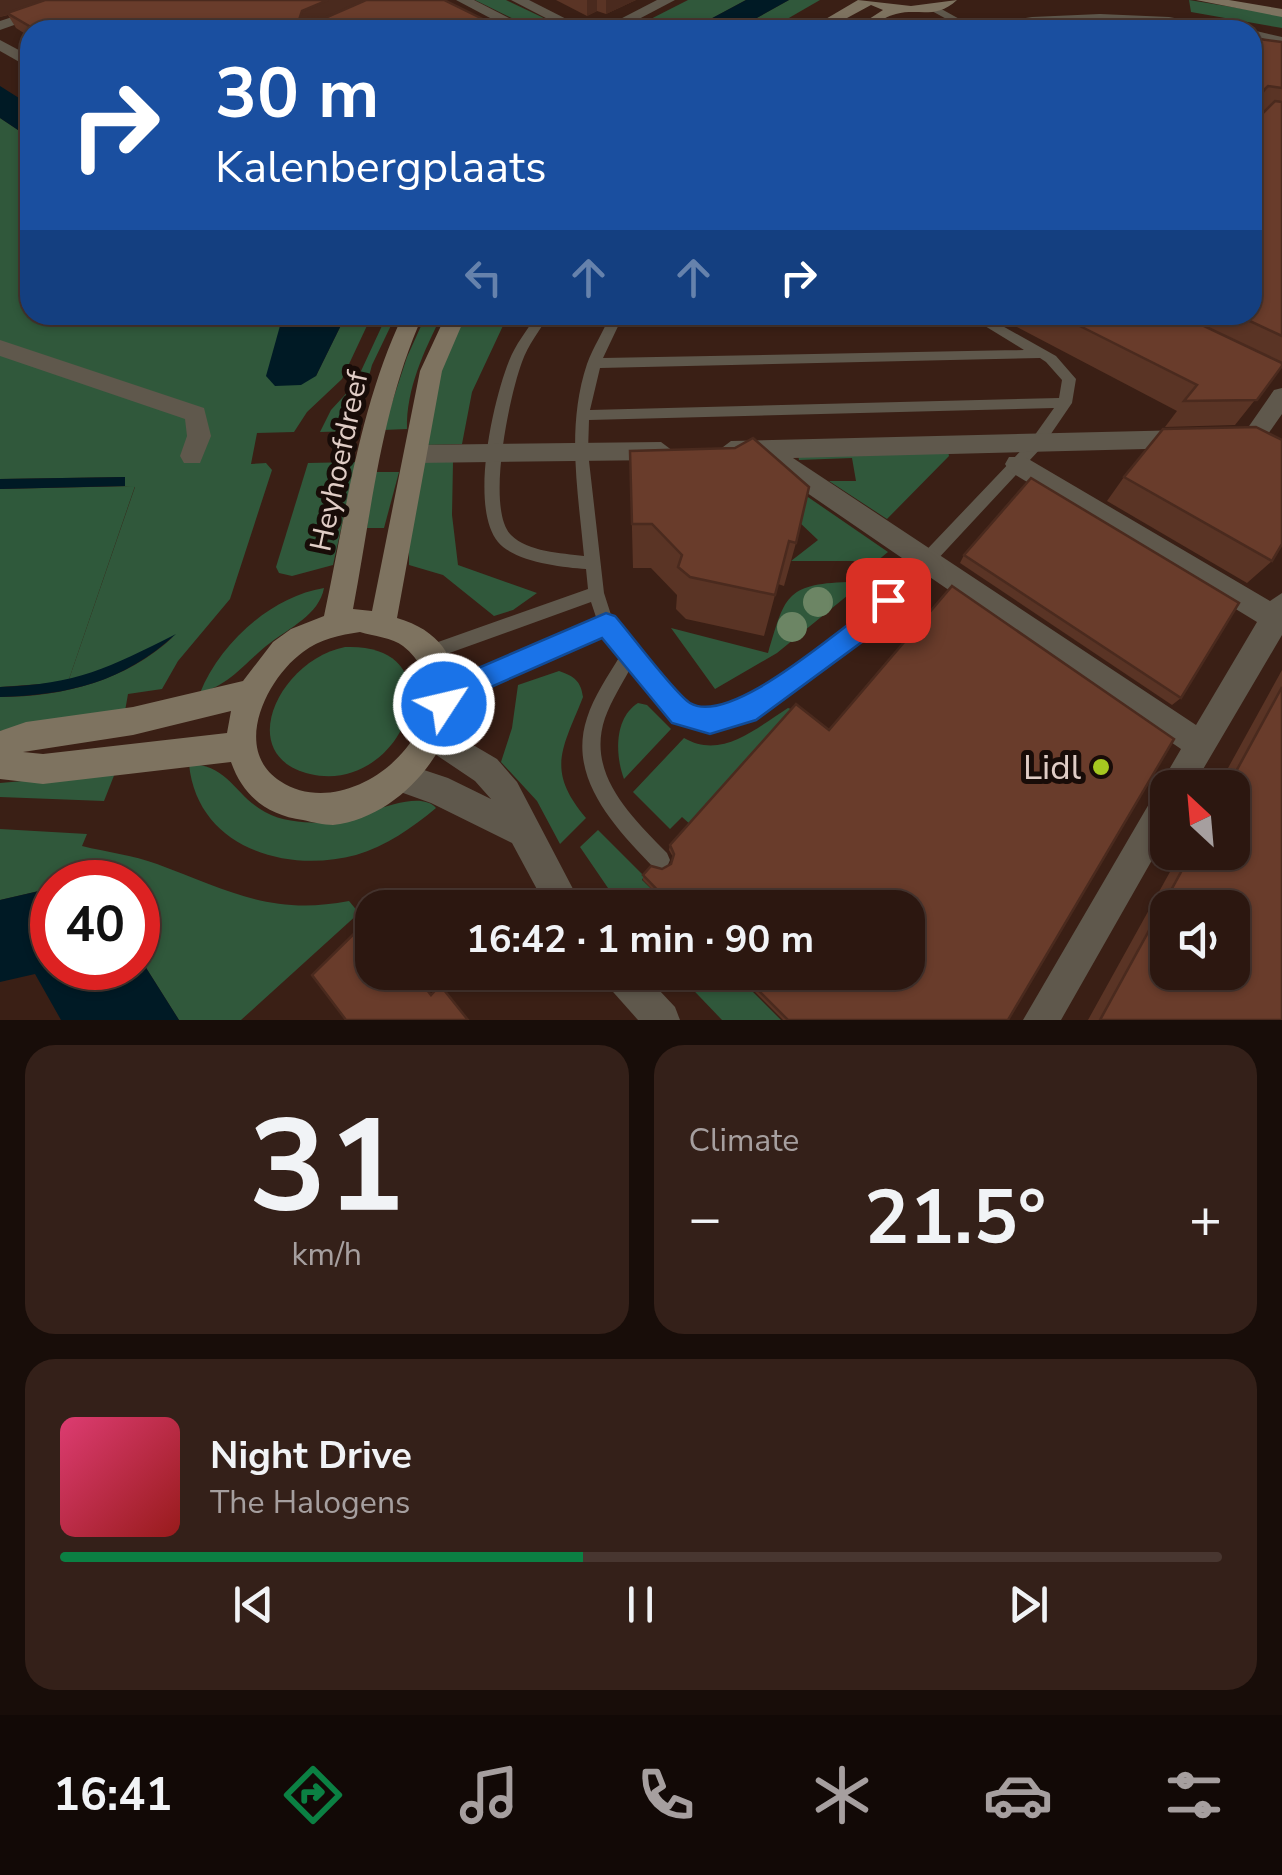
<!DOCTYPE html>
<html lang="en">
<head>
<meta charset="utf-8">
<style>
  :root { --surface:#2c1710; --page:#342019; --text:#f1f3f6; --muted:#a69f9f; --line:#483630; --accent:#0b8043 }
  body { margin:0; font-family:"Nunito Sans",sans-serif; background:var(--page); color:var(--text); height:100vh; display:flex; flex-direction:column; font-size:38px; white-space:nowrap }
  * { box-sizing:border-box; margin:0 }
  p { font-size:32px; color:var(--muted) }
  .icon { flex:none; width:55px; height:55px; fill:none; stroke:currentColor; stroke-width:2; stroke-linecap:round; stroke-linejoin:round }
  .map { position:relative; height:1020px; overflow:hidden }
  .side { display:flex; flex-direction:column; gap:25px; padding:25px; background:#180d09; flex:1 }
  .side>* { flex:none }
  .guide { position:absolute; left:20px; top:20px; width:1242px; height:305px; border-radius:30px; box-shadow:0 2px 8px #0004,0 0 0 2px var(--line); background:#1a4fa0; color:#fff; overflow:hidden }
  .needle { width:65px; rotate:334deg }
  .buttons { position:absolute; left:1150px; top:770px; display:grid; gap:20px }
  .buttons a { display:grid; place-items:center; width:100px; height:100px; border-radius:20px; background:var(--surface); box-shadow:0 2px 8px #0004,0 0 0 2px var(--line); font-size:50px }
  .speed { position:absolute; left:30px; top:860px; display:flex; gap:20px; font-size:50px; font-weight:700; text-align:center }
  .speed>* { display:grid; place-content:center; width:130px; height:130px; border-radius:50%; background:var(--surface); box-shadow:0 2px 8px #0004,0 0 0 2px var(--line); line-height:1 }
  .speed .limit { border:15px solid #d22; background:#fff; color:#111 }
  .pin { position:absolute; display:grid; place-items:center; width:85px; height:85px; color:#fff; margin:-42px; border-radius:20px; box-shadow:0 5px 15px #0006 }
  .me { position:absolute; width:110px; margin:-55px; rotate:55deg; stroke-linejoin:round; filter:drop-shadow(0 0 8px #0008) }
  .turn { display:flex; align-items:center; gap:35px; height:210px; padding:0 30px; font-size:45px }
  .turn .icon { width:130px; height:130px; stroke-width:2.5 }
  .turn b { display:block; font-size:70px; line-height:85px }
  .lanes { display:flex; align-items:center; height:95px; padding:0 30px; background:#0003; justify-content:center; gap:50px; direction:ltr }
  .lanes .off { opacity:.35 }
  .big { font-size:75px; font-weight:700; line-height:1.1 }
  .side .widget { flex:1; display:flex; flex-direction:column; justify-content:center; gap:15px; min-width:0; padding:0 35px; border-radius:30px; background:var(--page) }
  .side .dial { align-items:center; gap:0 }
  .dial b { font-size:130px; line-height:1 }
  .song { display:flex; align-items:center; gap:30px }
  .cover { width:120px; height:120px; border-radius:15px; background:linear-gradient(135deg,hsl(340 70% 55%),hsl(0 70% 35%)) }
  .played { height:10px; border-radius:5px; background:linear-gradient(90deg,var(--accent) 45%,var(--line) 45%) }
  .keys { display:flex; justify-content:space-around; direction:ltr }
  .heat { display:flex; justify-content:space-between; align-items:center; font-size:55px; direction:ltr }
  .side .tiles { flex:1; display:grid; gap:25px; grid-template-columns:1fr 1fr }
  .widget:last-child { grid-column:span 2 }
  .trip { position:absolute; left:355px; top:890px; width:570px; height:100px; border-radius:30px; background:var(--surface); box-shadow:0 2px 8px #0004,0 0 0 2px var(--line); font-weight:700; line-height:100px; text-align:center }
  .tabs { display:flex; height:160px; justify-content:space-around; align-items:center; background:#120906; color:var(--muted) }
  .tabs .icon { width:70px; height:70px }
  .tabs .active { color:var(--accent) }
  .tabs b { font-size:45px; color:var(--text) }
  .map>svg:first-child { display:block }
  .green { fill:#30583b }
  .forest { fill:#2f593b }
  .water { fill:#001a25 }
  .lines { fill:none; stroke-linecap:round; stroke-linejoin:round }
  .lane { fill:#5f584c; fill-rule:evenodd }
  .street { fill:#5f584c; fill-rule:evenodd }
  .secondary { fill:#7e7360; fill-rule:evenodd }
  .tree { fill:#6c8564 }
  .wall { fill:#5a3425 }
  .shaded-wall { fill:#4a2a1e }
  .building { fill:#693c2b; stroke:#4a2a1e; stroke-width:2.5; fill-rule:evenodd }
  .route { fill:#1a73e8; stroke:#114b97; stroke-width:2.5 }
  .poi-dot { fill:#a6c820; stroke:#180c08; stroke-width:4 }
  .labels { text-anchor:middle; stroke-width:10; stroke-linejoin:round; paint-order:stroke }
  .street-label { font-size:30px; fill:#e0cdc6; stroke:#180c08 }
  .near-poi-label { font-size:35px; fill:#e0cdc6; stroke:#180c08; text-anchor:end }
</style>
</head>
<body>
<div class="map">
<svg width="1282" height="1020" viewBox="0 0 1282 1020">
  <rect width="100%" height="100%" fill="#3a1f15"/>
  <!-- green -->
  <g class="green">
    <polygon points="475,0 506,0 569,30 536,30"/>
    <polygon points="688,0 746,0 690,30 629,30"/>
    <polygon points="789,0 820,0 768,30 735,30"/>
    <polygon points="1189,0 1282,15 1282,28 1191,12"/>
    <path d="M0 118 30 138V315H283L278 384 316 376 346 315H372L342 379 307 412 294 432 257 433 251 464 266 463 272 470 230 599 178 661 162 689 128 694 125 711 0 731V697C63 697 125 681 173 637L108 669 68 682 135 487 125 486V477L0 479Z"/>
    <polygon points="387,315 396,315 372,365 354,431 320,432 331,410 355,384"/>
    <path d="M426 315H442C424 351 406 389 407 429L383 430 407 357Z"/>
    <polygon points="464,315 508,315 472,392 462,444 424,445 434,387"/>
    <polygon points="948,451 949,456 887,519 829,481 856,481 852,458 799,460 798,454"/>
    <polygon points="356,462 333,565 292,576 279,573 276,567 308,463"/>
    <polygon points="421,462 453,462 452,515 458,565 537,593 513,610 494,616 443,575 409,565 409,534"/>
    <polygon points="770,471 888,552 877,561 791,561 818,540 756,481"/>
    <polygon points="374,472 399,472 384,528 367,528"/>
    <path d="M848 582 853 591 777 653 715 689 671 628 768 653C785 598 784 584 848 582Z"/>
    <path d="M324 588C319 615 289 628 270 643 245 662 232 684 200 693 220 644 270 597 324 588Z"/>
    <path d="M345 647C461 642 405 796 310 774 233 756 279 660 345 647Z"/>
    <path d="M559 671C574 676 581 681 583 697 563 748 545 770 586 818L560 844 537 801 501 762 512 728 518 685Z"/>
    <path d="M638 703 647 705 671 729 624 779C615 755 614 718 638 703Z"/>
    <path d="M788 708 794 710 691 825 682 817 670 829 633 792 684 738C722 760 756 728 788 708Z"/>
    <path d="M189 764C228 764 235 796 265 812 281 821 300 822 318 823 353 825 415 785 436 808 412 828 386 846 356 855 285 874 197 847 189 764Z"/>
    <polygon points="115,773 104,801 0,797 0,783"/>
    <path d="M0 829 87 834 82 846C106 852 133 855 157 864 227 890 271 916 349 901L359 913 241 1020H179L138 955V882H95L99 875 89 873 83 882H52V888L0 900Z"/>
    <polygon points="598,830 644,876 642,880 670,907 621,907 580,847"/>
    <polygon points="677,973 734,973 781,1020 722,1020"/>
  </g>
  <!-- forest -->
  <polygon class="forest" points="135,486 68,682 0,687 0,489"/>
  <!-- water -->
  <g class="water">
    <polygon points="746,0 789,0 735,30 690,30"/>
    <polygon points="0,86 30,105 30,138 0,118"/>
    <polygon points="283,315 346,315 316,376 301,385 275,386 266,376"/>
    <polygon points="125,477 125,486 0,489 0,479"/>
    <path d="M176 634C123 682 70 695 0 697V687C78 684 108 668 176 634Z"/>
    <polygon points="52,888 52,968 138,968 138,955 179,1020 61,1020 35,974 0,982 0,900"/>
  </g>
  <g class="lines">
    <!-- lane -->
    <g class="lane">
      <polygon points="930,6 936,6 972,26 1032,17 1100,14 1169,17 1240,30 1100,19 1032,22 979,30 961,30 963,28 930,10"/>
      <polygon points="1252,30 1282,37 1282,43 1252,36"/>
      <path d="M537 315H549C540 330 528 345 522 362 510 394 485 509 511 535 528 552 561 553 584 556 578 491 566 427 587 364 593 347 604 331 610 315H698L692 319 621 320 603 358 1024 350 967 315H983L1056 356 1076 379 1072 403 1042 447 868 634 752 717 710 730 676 720 630 669C622 684 611 701 605 718 586 774 631 816 667 853L670 860 667 867 660 870 653 867C615 827 567 778 587 718 594 696 608 676 620 656L603 633 443 703 437 701 434 695 437 689 597 620 591 602 430 660 424 657 422 652 424 647 588 589 586 569C561 567 515 562 498 542 469 507 493 401 509 361 515 345 527 330 537 315ZM1040 358 1046 362 1062 380 1059 398 590 410 600 368ZM1054 408 1032 439 856 624 741 704 710 714 687 707 635 650 613 621 604 593 588 452 589 420Z"/>
    </g>
    <!-- street -->
    <g class="street">
      <polygon points="64,0 85,0 0,30 0,21"/>
      <polygon points="456,0 474,0 532,30 513,30"/>
      <polygon points="511,0 529,0 588,30 569,30"/>
      <polygon points="657,0 675,0 618,30 599,30"/>
      <polygon points="0,40 30,56 30,68 0,51"/>
      <polygon points="0,340 204,408 211,436 200,463 184,463 180,456 187,436 185,419 0,356"/>
      <polygon points="1282,388 1282,414 1261,444 1223,444 1219,438 1223,432 1247,429 1274,390"/>
      <polygon points="1186,430 1198,439 1186,448 793,458 1196,725 1257,622 1009,471 1005,464 1009,457 1025,457 1270,601 1282,593 1282,635 1192,788 1168,788 1168,832 1061,1020 1023,1020 1181,749 775,471 769,458 731,459 719,450 731,441"/>
      <polygon points="661,442 673,451 661,460 416,463 408,460 404,454 408,448 416,445"/>
      <polygon points="434,722 497,759 517,782 583,908 547,908 512,843 431,803 392,789 388,778 392,767 403,763 448,778 491,799 475,781 423,746 419,736 423,726"/>
      <polygon points="601,972 642,972 675,1007 680,1020 638,1020 606,984"/>
    </g>
    <!-- secondary -->
    <g class="secondary">
      <path d="M858 0 911 6 957 0C935 20 919 8 896 14 877 19 875 30 852 30L883 10 871 5 825 30H807Z"/>
      <polygon points="1196,0 1229,0 1282,9 1282,17"/>
      <path d="M403 315H423C381 408 372 509 353 609L372 611 420 371 446 315H466L442 371 397 618C516 652 436 814 333 825 324 825 312 822 303 820 267 815 243 796 231 762L43 784 0 779V731L26 722 133 707 243 681 273 642 291 629 324 616C346 514 358 410 403 315ZM360 632C373 636 393 638 403 646 481 708 357 832 280 781 231 749 267 678 303 652 320 639 340 635 360 632ZM231 711 227 733 43 754 23 752 133 735Z"/>
    </g>
  </g>
  <!-- trees -->
  <g class="tree">
    <circle cx="818" cy="602" r="15"/>
    <circle cx="792" cy="627" r="15"/>
  </g>
  <!-- wall -->
  <g class="wall">
    <polygon points="0,0 505,30 30,30 30,37 16,28 8,15 0,17"/>
    <polygon points="556,0 636,0 606,14 597,11 587,16"/>
    <polygon points="1252,38 1282,42 1282,366 1235,425 1165,427 1177,411 994,315 1252,315 1262,114 1252,112"/>
    <polygon points="630,451 796,543 784,586 778,584 764,636 686,619 676,609 677,595 651,568 633,568"/>
    <polygon points="1124,477 1272,561 1247,583 1107,501"/>
    <polygon points="964,555 1181,698 1172,705 960,563"/>
    <polygon points="952,586 1174,739 1008,1020 783,1020 735,972 908,972 908,908 670,908 643,880 643,875 651,866 662,869 671,864 673,857 669,850 670,845 796,704 829,730"/>
    <polygon points="1282,670 1282,1020 1088,1020 1181,852 1232,852 1232,788 1217,788"/>
  </g>
  <!-- shaded-wall -->
  <g class="shaded-wall">
    <polygon points="0,0 52,0 0,17"/>
    <polygon points="328,0 367,0 306,27 300,17 302,11"/>
    <polygon points="587,0 597,0 597,11 587,16"/>
    <polygon points="606,0 636,0 606,14"/>
    <polygon points="1268,86 1252,112 1252,109 1264,90"/>
  </g>
  <!-- building -->
  <g class="building">
    <polygon points="45,0 328,0 302,11 300,17 325,18 366,0 444,0 505,30 36,30 7,13"/>
    <polygon points="1252,38 1282,42 1282,88 1268,86 1264,90 1252,90"/>
    <polygon points="1275,101 1282,102 1282,336 1237,315 1252,315 1252,124"/>
    <polygon points="1058,315 1181,315 1282,363 1282,366 1257,400 1184,401 1197,385"/>
    <polygon points="1256,427 1282,440 1282,544 1272,561 1124,477 1163,429"/>
    <polygon points="753,438 809,487 796,543 789,541 775,595 690,577 678,567 682,555 652,524 632,524 630,451 735,448"/>
    <polygon points="1031,478 1239,603 1181,698 964,555"/>
    <polygon points="952,586 1174,739 1008,1020 788,1020 740,972 908,972 908,908 675,908 643,875 651,866 662,869 671,864 674,854 670,845 796,704 829,730"/>
    <path d="M1282 687V1020H1100L1192 852H1232V788H1227ZM1168 908H1232V972H1168Z"/>
    <polygon points="372,916 372,972 413,972 431,995 440,985 468,1020 346,1020 312,975"/>
  </g>
  <!-- route -->
  <path class="route" d="M888 589 897 592 901 600 870 636 756 720 710 734 672 723 602 638 457 702 453 713 444 717 434 713 430 695 434 687 606 613 615 616C630 633 675 694 690 703 726 725 819 646 849 624 863 613 872 595 888 589Z"/>
  <!-- markers -->
  <circle class="poi-dot" cx="1101" cy="767" r="10"/>
  <g class="labels">
    <!-- street labels -->
    <g class="street-label">
      <text transform="translate(339 461) rotate(-78)" y="10">Heyhoefdreef</text>
    </g>
    <!-- near-poi labels -->
    <g class="near-poi-label">
      <text x="1081" y="779">Lidl</text>
    </g>
  </g>
</svg>
<div class="buttons">
<a><svg class="needle" viewBox="-14 -14 28 28"><path d="M0-13l5 13h-10z" fill="#e53935"/><path d="M0 13l5-13h-10z" fill="#a69f9f"/></svg></a>
<a><svg class="icon" aria-label="sound" viewBox="0 0 24 24"><path d="M4 9h4l5-4v14l-5-4H4zM17 9q2 3 0 6"/></svg></a>
</div>
<div class="speed"><div class="limit">40</div></div>
<div class="pin" style="left:888px;top:600px;background:#d93025"><svg class="icon" aria-label="arrive" viewBox="0 0 24 24"><path d="M6 21V4h12l-3 4 3 4H6"/></svg></div>
<svg class="me" style="left:444px;top:704px" viewBox="-20 -20 40 40"><circle r="17" fill="#1a73e8" stroke="#fff" stroke-width="3"/><path d="M0-11L8 9 0 5-8 9z" fill="#fff"/></svg>
<div class="trip">16:42 · 1 min · 90 m</div>
<div class="guide">
<div class="turn"><svg class="icon" aria-label="right" viewBox="0 0 24 24"><path d="M7 20v-9h11M14 6l5 5-5 5"/></svg><div><b>30 m</b>Kalenbergplaats</div></div>
<div class="lanes"><svg class="icon off" aria-label="left" viewBox="0 0 24 24"><path d="M17 20v-9H6M10 6l-5 5 5 5"/></svg><svg class="icon off" aria-label="ahead" viewBox="0 0 24 24"><path d="M12 20V5M6 11l6-6 6 6"/></svg><svg class="icon off" aria-label="ahead" viewBox="0 0 24 24"><path d="M12 20V5M6 11l6-6 6 6"/></svg><svg class="icon" aria-label="right" viewBox="0 0 24 24"><path d="M7 20v-9h11M14 6l5 5-5 5"/></svg></div>
</div>
</div>
<section class="side">
<div class="tiles">
<div class="widget dial"><b>31</b><p>km/h</p></div>
<div class="widget"><p>Climate</p>
<div class="heat"><a>−</a><b class="big">21.5°</b><a>+</a></div>
</div>
<div class="widget">
<div class="song"><i class="cover"></i><div><b>Night Drive</b><p>The Halogens</p></div></div>
<div class="played"></div>
<div class="keys"><svg class="icon" aria-label="previous" viewBox="0 0 24 24"><path d="M18 5L8 12l10 7zM5 5v14"/></svg><svg class="icon" aria-label="pause" viewBox="0 0 24 24"><path d="M8 5v14M16 5v14"/></svg><svg class="icon" aria-label="next" viewBox="0 0 24 24"><path d="M6 5l10 7-10 7zM19 5v14"/></svg></div>
</div>
</div>
</section>
<nav class="tabs">
<b>16:41</b>
<svg class="icon active" aria-label="directions" viewBox="0 0 24 24"><path d="M12 3l9 9-9 9-9-9zM9 14v-3h6M13 9l2 2-2 2"/></svg>
<svg class="icon" aria-label="music" viewBox="0 0 24 24"><path d="M9 18V5l10-2v13"/><circle cx="6" cy="18" r="3"/><circle cx="16" cy="16" r="3"/></svg>
<svg class="icon" aria-label="phone" viewBox="0 0 24 24"><path d="M5 4h4l2 5-3 2q2 4 5 5l2-3 5 2v4C11 20 4 13 5 4z"/></svg>
<svg class="icon" aria-label="climate" viewBox="0 0 24 24"><path d="M12 3v18M4 7l16 10M4 17L20 7"/></svg>
<svg class="icon" aria-label="car" viewBox="0 0 24 24"><path d="M5 17H2v-5l4-1 3-4h7l3 4 3 1v5h-3M9 17h6M6 11h13"/><circle cx="7" cy="17" r="2"/><circle cx="17" cy="17" r="2"/></svg>
<svg class="icon" aria-label="filters" viewBox="0 0 24 24"><path d="M4 7h16M4 17h16"/><circle cx="9" cy="7" r="2"/><circle cx="15" cy="17" r="2"/></svg>
</nav>
</body>
</html>
